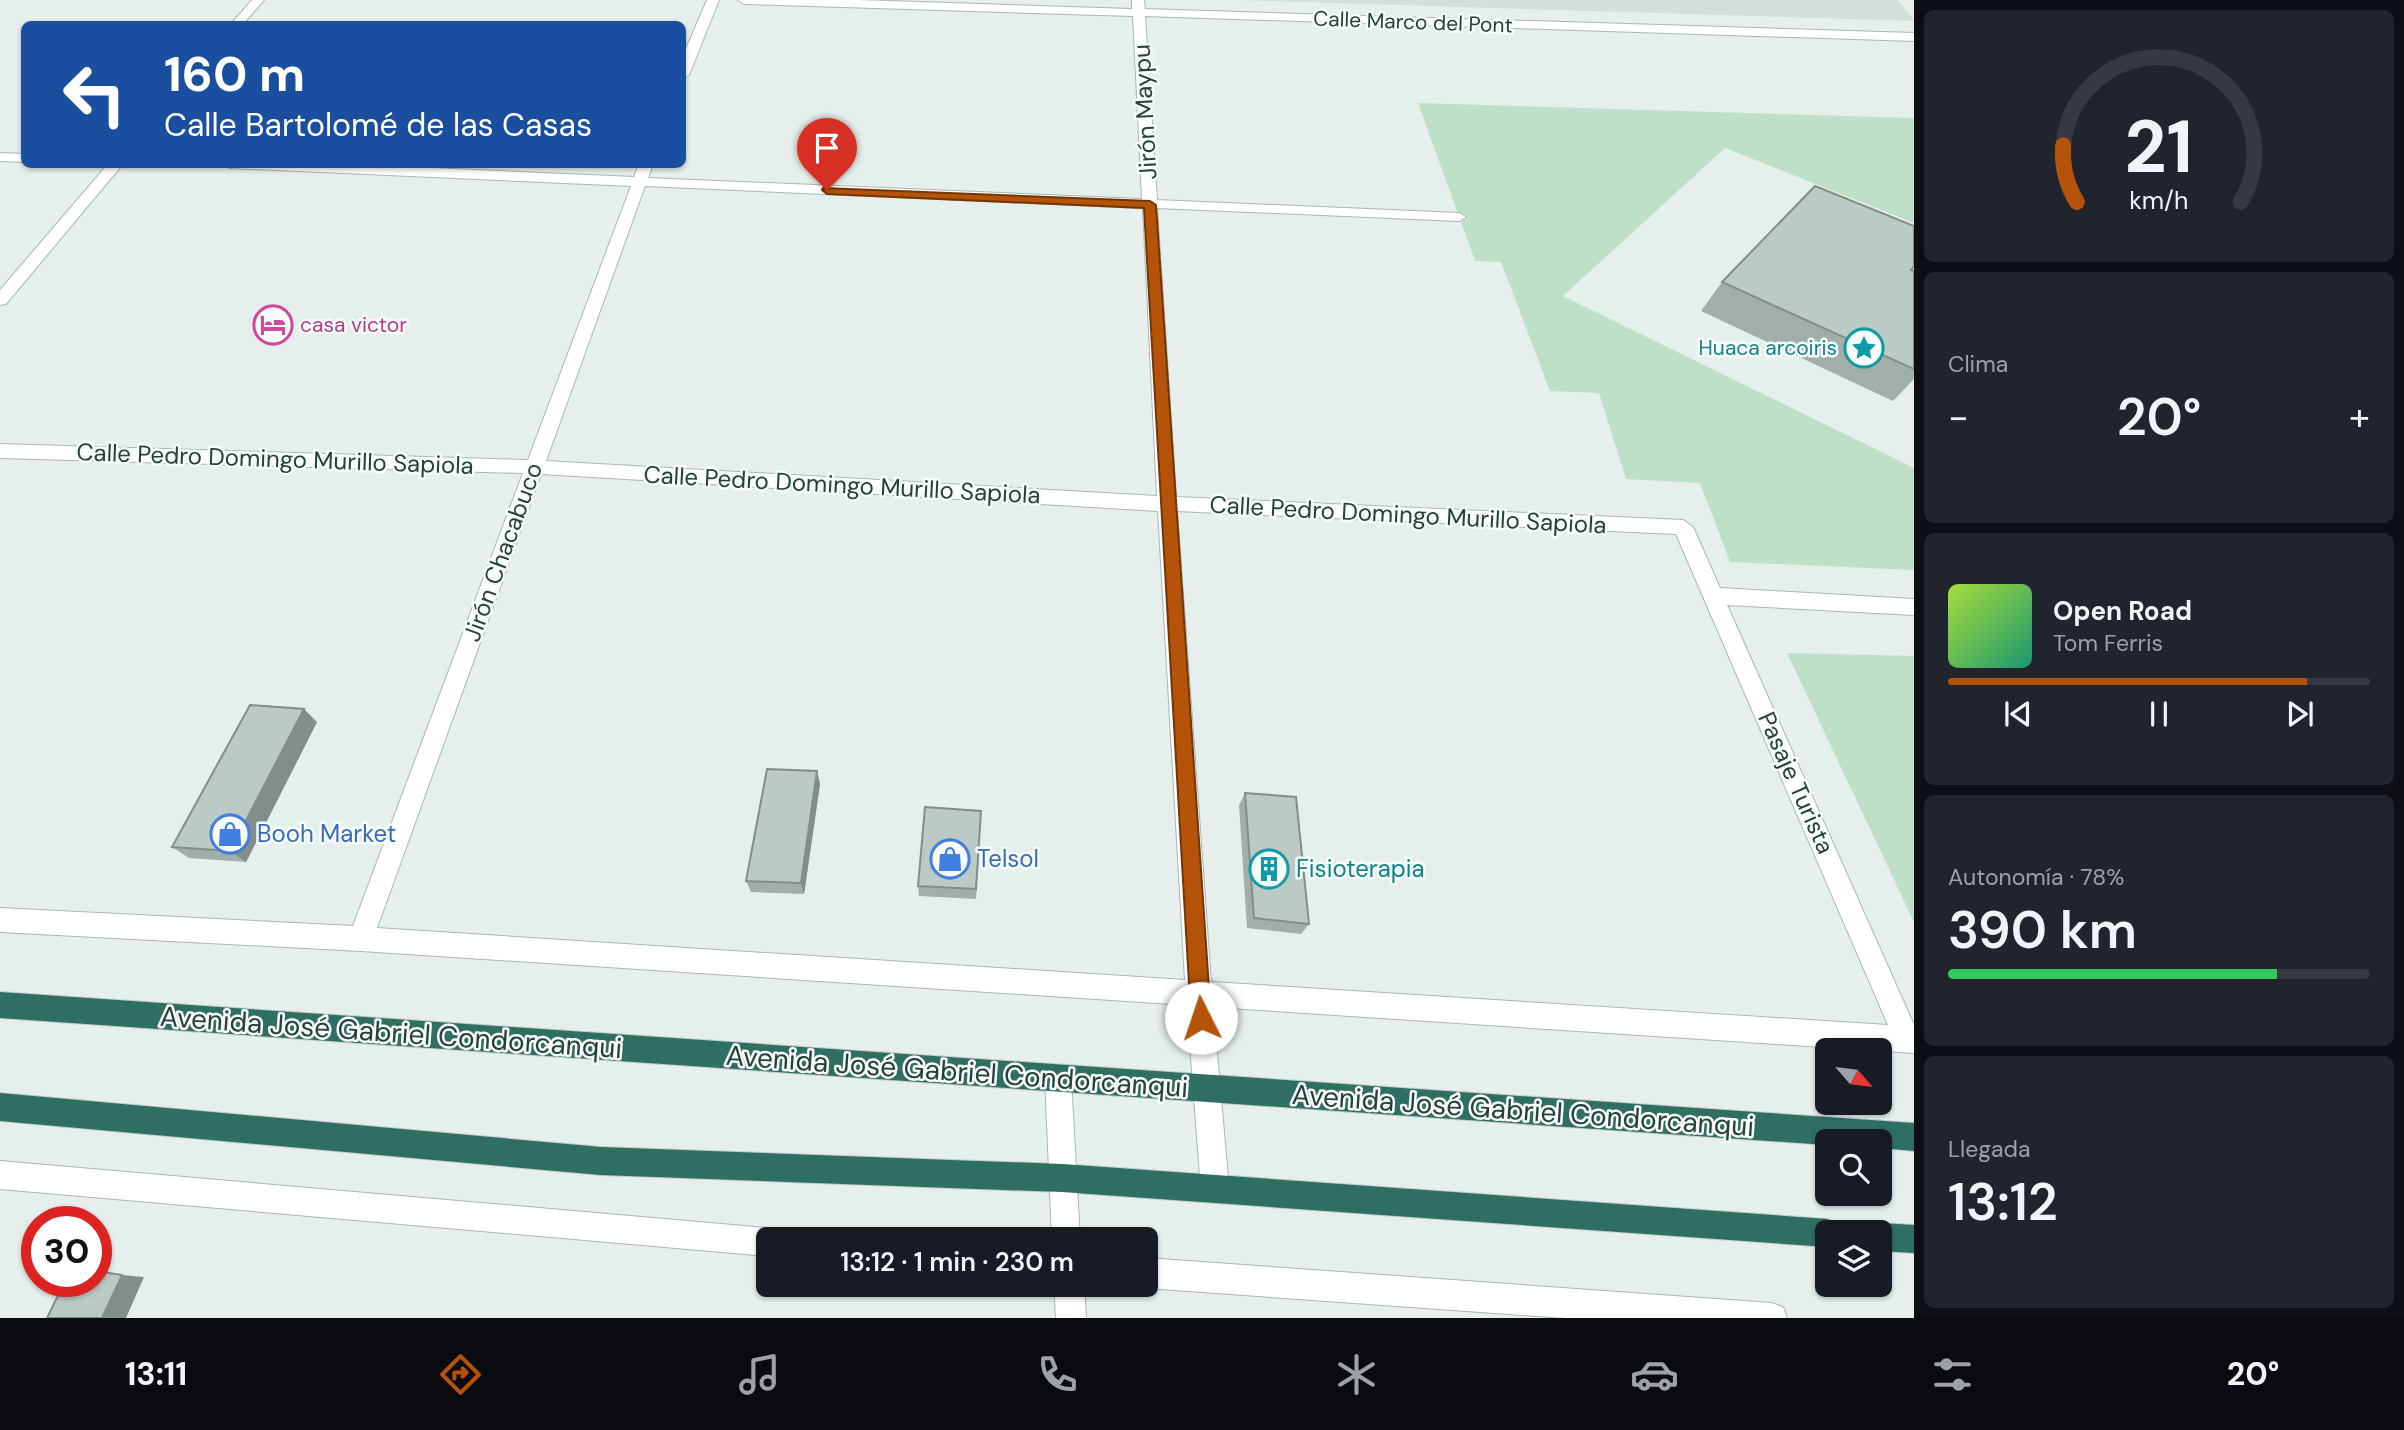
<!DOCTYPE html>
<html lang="es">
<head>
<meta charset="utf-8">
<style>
  :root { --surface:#171b24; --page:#20242c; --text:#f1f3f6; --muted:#9ea1a6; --line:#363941; --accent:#b45309 }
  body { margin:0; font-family:"DM Sans",sans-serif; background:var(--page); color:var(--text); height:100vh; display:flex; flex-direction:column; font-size:26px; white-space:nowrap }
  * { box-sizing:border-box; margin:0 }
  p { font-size:23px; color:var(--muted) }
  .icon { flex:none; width:38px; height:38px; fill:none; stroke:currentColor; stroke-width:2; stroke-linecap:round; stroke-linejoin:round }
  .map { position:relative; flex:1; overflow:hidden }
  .panel { display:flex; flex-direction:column; gap:10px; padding:10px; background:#0d0f14; width:490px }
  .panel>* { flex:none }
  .hud { position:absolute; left:21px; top:21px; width:665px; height:147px; border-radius:10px; box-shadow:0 2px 5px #0004; background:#1a4fa0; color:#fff; overflow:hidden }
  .needle { width:46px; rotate:118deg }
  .buttons { position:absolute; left:1815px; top:1038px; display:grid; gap:14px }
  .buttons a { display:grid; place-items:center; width:77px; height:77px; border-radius:10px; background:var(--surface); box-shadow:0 2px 5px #0004; font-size:35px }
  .speed { position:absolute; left:21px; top:1206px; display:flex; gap:14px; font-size:35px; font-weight:700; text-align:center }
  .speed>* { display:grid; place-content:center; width:91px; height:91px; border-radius:50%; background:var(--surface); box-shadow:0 2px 5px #0004; line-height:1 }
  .speed .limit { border:10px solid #d22; background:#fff; color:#111 }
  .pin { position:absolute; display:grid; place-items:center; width:60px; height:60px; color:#fff; margin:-72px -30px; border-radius:50% 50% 50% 0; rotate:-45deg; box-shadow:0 0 7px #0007 }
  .pin .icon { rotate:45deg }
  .me { position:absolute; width:77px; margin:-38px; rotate:356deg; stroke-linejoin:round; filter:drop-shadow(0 0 5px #0008) }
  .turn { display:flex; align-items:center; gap:24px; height:147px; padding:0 28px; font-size:32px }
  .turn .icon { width:91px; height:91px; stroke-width:2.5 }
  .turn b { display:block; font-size:49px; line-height:60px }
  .big { font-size:52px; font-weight:600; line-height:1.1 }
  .panel .widget { flex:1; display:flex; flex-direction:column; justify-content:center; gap:10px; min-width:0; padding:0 24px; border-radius:10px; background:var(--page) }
  .panel .dial { align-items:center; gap:0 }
  .dial svg { height:182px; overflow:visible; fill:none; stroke:var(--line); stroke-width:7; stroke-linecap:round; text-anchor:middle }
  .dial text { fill:var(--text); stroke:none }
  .song { display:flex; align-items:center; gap:21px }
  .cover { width:84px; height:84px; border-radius:10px; background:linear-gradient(135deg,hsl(80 70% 55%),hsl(160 70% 35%)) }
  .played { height:7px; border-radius:4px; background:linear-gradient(90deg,var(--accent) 85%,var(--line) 85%) }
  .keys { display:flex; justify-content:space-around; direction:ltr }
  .heat { display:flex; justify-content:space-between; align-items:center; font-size:38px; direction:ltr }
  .charge { height:10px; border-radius:5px; background:linear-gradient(90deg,#34c759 78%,var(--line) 0) }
  .trip { position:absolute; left:756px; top:1227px; width:402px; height:70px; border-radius:10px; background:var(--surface); box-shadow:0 2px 5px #0004; font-weight:600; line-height:70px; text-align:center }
  .dock { display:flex; height:112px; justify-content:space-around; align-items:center; background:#090b0e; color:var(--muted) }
  .dock .icon { width:49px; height:49px }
  .dock .current { color:var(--accent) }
  .dock b { font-size:32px; color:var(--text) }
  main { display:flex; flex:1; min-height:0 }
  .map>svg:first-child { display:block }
  .built { fill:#d4dfda }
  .green { fill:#bfe0c8 }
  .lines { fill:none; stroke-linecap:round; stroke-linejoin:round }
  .minor-casing { stroke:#a8b8b2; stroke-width:2 }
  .highway-casing { stroke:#c2cac8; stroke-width:2 }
  .minor { fill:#fff; fill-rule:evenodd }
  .highway { fill:#2f6f62; fill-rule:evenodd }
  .wall { fill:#a1aea9 }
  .shaded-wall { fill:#838d89 }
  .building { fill:#bbcac4; stroke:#838d89; stroke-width:2 }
  .route { fill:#b45309; stroke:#753606; stroke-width:2 }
  .labels { text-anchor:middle; stroke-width:5; stroke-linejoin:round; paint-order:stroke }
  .far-street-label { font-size:21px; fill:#24423a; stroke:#f7fbf9 }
  .far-hotel-label { font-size:21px; fill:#b23c85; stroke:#f7fbf9; text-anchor:start }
  .far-culture-label { font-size:21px; fill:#0d838f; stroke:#f7fbf9; text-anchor:end }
  .street-label { font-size:24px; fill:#24423a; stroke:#f7fbf9 }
  .shop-label { font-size:24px; fill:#366cbe; stroke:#f7fbf9; text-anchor:start }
  .culture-label { font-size:24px; fill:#0d838f; stroke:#f7fbf9; text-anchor:start }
  .near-street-label { font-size:28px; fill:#24423a; stroke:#f7fbf9 }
</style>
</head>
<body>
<main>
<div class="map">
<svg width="1914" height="1318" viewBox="0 0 1914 1318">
  <rect width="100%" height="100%" fill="#e6efeb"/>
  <!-- built -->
  <polygon class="built" points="1238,0 1898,0 1914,21"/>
  <!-- green -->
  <g class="green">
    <polygon points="1418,103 1914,118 1914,223 1725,148 1563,296 1914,468 1914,570 1730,562 1700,483 1626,479 1599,393 1550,391 1501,262 1475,261"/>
    <polygon points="1787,653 1914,656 1914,922"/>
  </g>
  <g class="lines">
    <!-- minor casing -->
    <g class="minor-casing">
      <g id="minor">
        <polygon points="252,0 264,0 243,24 231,24"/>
        <polygon points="707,0 719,0 689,75 682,79 682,58"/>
        <path d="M738 0H858L1132 9V0H1144L1145 9 1914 33V41L1145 16 1157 200 1459 213 1466 217 1459 221 1157 208 1176 497 1683 520 1693 527 1720 588 1914 599V615L1727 605 1914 1025V1053L1213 1007 1229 1189 1225 1199 1215 1203 1205 1199 1201 1189 1187 1005 361 951 0 932V908L353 926 523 473 0 458V444L528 460 631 186 230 168 223 164H341L634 177 639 164H653L648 178 1142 199 1133 16 744 4ZM645 186 1143 208 1157 496 546 461ZM541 474 1158 511 1185 980 377 928ZM1177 511 1676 534 1888 1025 1211 982Z"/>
        <polygon points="0,153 24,154 24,162 0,161"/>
        <polygon points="108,164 123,164 6,304 0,305 0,290"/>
        <polygon points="1058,1065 1067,1069 1071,1078 1080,1239 1052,1239 1045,1078 1049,1069"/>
        <polygon points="0,1161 768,1228 778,1232 781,1239 768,1239 768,1256 0,1189"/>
        <polygon points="1146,1258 1772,1303 1783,1307 1787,1318 1565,1318 1146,1288 1138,1284 1146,1284"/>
        <polygon points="1054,1284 1084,1284 1086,1318 1056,1318"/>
      </g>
    </g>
    <!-- highway casing -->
    <g class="highway-casing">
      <g id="highway">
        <polygon points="0,992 1914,1123 1914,1151 1880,1148 1880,1141 1827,1141 1827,1145 0,1018"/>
        <polygon points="0,1093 601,1147 1062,1164 1827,1219 1837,1223 1841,1232 1827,1232 1827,1247 1062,1192 601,1175 0,1121"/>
        <polygon points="1880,1223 1914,1225 1914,1253 1880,1251 1880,1232 1868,1232 1870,1227"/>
      </g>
    </g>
    <!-- minor -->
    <use href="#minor" class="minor"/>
    <!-- highway -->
    <use href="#highway" class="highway"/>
  </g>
  <!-- wall -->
  <g class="wall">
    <polygon points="1911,270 1914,271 1914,379 1893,401 1701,311 1722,282"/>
    <polygon points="317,722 246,862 189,858 172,847"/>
    <polygon points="817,771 820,784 804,894 751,892 746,881"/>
    <polygon points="1245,793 1309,924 1301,934 1247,928 1239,805"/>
    <polygon points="981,811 976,899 919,896 918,886"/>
  </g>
  <!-- shaded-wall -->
  <g class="shaded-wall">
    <polygon points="304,709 317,722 246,862 230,851"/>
    <polygon points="817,771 820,784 804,894 801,883"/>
    <polygon points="122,1275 144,1277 126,1318 102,1318"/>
  </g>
  <!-- building -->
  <g class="building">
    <polygon points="1815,186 1914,226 1914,266 1911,270 1914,271 1914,369 1722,282"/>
    <polygon points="250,705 304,709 230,851 172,847"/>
    <polygon points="767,769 817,771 801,883 746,881"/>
    <polygon points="1245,793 1296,797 1309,924 1254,918"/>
    <polygon points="925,807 981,811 976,889 918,886"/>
    <polygon points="96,1271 122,1275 102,1318 47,1318 65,1281 96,1281"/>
  </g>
  <!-- route -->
  <polygon class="route" points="823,188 1150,201 1156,205 1211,1018 1208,1025 1201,1028 1194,1025 1191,1018 1144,208 827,194 822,190"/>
  <!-- icons -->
  <defs>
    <g id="hotel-ring" transform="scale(2.0125)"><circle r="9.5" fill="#f7fbf9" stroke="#d1479c" stroke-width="1.5"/><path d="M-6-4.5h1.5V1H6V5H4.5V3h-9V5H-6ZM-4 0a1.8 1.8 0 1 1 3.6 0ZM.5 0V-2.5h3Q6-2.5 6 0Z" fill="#d1479c"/></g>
    <g id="sight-ring" transform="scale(2.0125)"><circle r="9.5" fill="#f7fbf9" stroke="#0f9aa8" stroke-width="1.5"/><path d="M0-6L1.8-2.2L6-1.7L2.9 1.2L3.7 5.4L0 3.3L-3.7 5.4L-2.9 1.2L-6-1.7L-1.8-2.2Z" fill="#0f9aa8"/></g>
    <g id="shop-ring" transform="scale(2.0125)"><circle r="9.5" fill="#f7fbf9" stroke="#3f7fe0" stroke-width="1.5"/><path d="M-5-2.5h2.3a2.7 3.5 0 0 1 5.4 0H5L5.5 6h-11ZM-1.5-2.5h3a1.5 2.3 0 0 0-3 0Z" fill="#3f7fe0"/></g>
    <g id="building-ring" transform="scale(2.0125)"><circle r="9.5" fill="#f7fbf9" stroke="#0f9aa8" stroke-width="1.5"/><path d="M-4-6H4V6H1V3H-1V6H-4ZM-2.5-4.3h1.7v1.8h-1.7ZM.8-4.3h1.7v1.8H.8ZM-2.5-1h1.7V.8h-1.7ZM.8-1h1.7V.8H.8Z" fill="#0f9aa8"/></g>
  </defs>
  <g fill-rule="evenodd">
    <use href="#hotel-ring" x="273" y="325"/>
    <use href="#sight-ring" x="1864" y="348"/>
    <use href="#shop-ring" x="230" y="834"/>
    <use href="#shop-ring" x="950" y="859"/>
    <use href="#building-ring" x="1269" y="869"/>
  </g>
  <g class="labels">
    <!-- far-street labels -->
    <g class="far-street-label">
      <text transform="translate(1413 22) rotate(2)" y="7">Calle Marco del Pont</text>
    </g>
    <!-- far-hotel labels -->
    <g class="far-hotel-label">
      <text x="300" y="332">casa victor</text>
    </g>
    <!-- far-culture labels -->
    <g class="far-culture-label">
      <text x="1837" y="355">Huaca arcoiris</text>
    </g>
    <!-- street labels -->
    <g class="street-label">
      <text transform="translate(1145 112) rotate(-93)" y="8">Jirón Maypu</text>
      <text transform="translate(275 459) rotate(2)" y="8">Calle Pedro Domingo Murillo Sapiola</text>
      <text transform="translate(842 485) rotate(3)" y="8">Calle Pedro Domingo Murillo Sapiola</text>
      <text transform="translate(1408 515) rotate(3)" y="8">Calle Pedro Domingo Murillo Sapiola</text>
      <text transform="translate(503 552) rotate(-70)" y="8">Jirón Chacabuco</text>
      <text transform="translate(1796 783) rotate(66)" y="8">Pasaje Turista</text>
    </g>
    <!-- shop labels -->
    <g class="shop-label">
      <text x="257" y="842">Booh Market</text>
      <text x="977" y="867">Telsol</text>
    </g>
    <!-- culture labels -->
    <g class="culture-label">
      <text x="1296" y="877">Fisioterapia</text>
    </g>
    <!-- near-street labels -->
    <g class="near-street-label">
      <text transform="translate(391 1032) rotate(4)" y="10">Avenida José Gabriel Condorcanqui</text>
      <text transform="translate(957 1071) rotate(4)" y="10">Avenida José Gabriel Condorcanqui</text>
      <text transform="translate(1523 1110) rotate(4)" y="10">Avenida José Gabriel Condorcanqui</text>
    </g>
  </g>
</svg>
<div class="buttons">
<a><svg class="needle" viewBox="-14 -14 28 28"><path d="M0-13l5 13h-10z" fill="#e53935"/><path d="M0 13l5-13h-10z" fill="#9ea1a6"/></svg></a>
<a><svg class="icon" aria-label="search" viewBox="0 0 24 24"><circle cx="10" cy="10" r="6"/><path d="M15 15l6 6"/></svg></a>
<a><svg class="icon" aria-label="layers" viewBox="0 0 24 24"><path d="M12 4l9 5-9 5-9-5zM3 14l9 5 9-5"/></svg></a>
</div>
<div class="speed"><div class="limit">30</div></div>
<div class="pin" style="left:827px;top:190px;background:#d93025"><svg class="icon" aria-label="arrive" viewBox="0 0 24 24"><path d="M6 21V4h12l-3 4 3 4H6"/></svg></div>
<svg class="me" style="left:1201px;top:1018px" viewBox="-20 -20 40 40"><circle r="19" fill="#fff"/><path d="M0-13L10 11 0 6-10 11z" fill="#b45309"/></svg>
<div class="trip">13:12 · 1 min · 230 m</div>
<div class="hud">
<div class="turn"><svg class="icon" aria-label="left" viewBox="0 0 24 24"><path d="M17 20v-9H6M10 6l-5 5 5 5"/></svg><div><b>160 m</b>Calle Bartolomé de las Casas</div></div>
</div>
</div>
<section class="panel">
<div class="widget dial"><svg viewBox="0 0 100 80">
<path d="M14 69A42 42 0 1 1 86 69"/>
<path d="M14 69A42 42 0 0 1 8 44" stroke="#b45309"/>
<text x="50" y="56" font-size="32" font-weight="700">21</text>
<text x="50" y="72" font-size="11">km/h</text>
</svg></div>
<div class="widget"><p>Clima</p>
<div class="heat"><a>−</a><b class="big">20°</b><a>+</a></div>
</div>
<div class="widget">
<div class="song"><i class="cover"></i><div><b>Open Road</b><p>Tom Ferris</p></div></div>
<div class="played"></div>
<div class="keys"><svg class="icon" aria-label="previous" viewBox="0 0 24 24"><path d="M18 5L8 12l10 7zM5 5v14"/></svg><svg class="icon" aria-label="pause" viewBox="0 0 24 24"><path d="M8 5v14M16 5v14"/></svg><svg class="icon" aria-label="next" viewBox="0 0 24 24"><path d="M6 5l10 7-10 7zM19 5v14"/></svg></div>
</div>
<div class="widget"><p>Autonomía · 78%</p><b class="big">390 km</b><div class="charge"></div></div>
<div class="widget"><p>Llegada</p><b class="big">13:12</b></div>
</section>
</main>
<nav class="dock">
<b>13:11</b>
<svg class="icon current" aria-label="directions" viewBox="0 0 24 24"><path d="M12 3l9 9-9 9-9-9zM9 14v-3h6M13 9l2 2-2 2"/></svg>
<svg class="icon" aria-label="music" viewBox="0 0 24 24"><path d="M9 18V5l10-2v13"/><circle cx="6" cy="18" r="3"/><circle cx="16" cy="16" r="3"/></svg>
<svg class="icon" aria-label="phone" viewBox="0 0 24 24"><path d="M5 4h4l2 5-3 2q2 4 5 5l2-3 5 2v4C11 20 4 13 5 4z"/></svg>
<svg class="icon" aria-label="climate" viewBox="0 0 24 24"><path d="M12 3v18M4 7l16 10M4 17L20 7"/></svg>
<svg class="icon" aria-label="car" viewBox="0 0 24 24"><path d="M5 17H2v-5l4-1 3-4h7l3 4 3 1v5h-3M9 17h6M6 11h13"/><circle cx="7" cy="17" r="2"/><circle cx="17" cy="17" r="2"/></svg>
<svg class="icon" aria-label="filters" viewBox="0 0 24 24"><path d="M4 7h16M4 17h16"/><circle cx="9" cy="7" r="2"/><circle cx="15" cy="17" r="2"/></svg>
<b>20°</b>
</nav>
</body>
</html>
